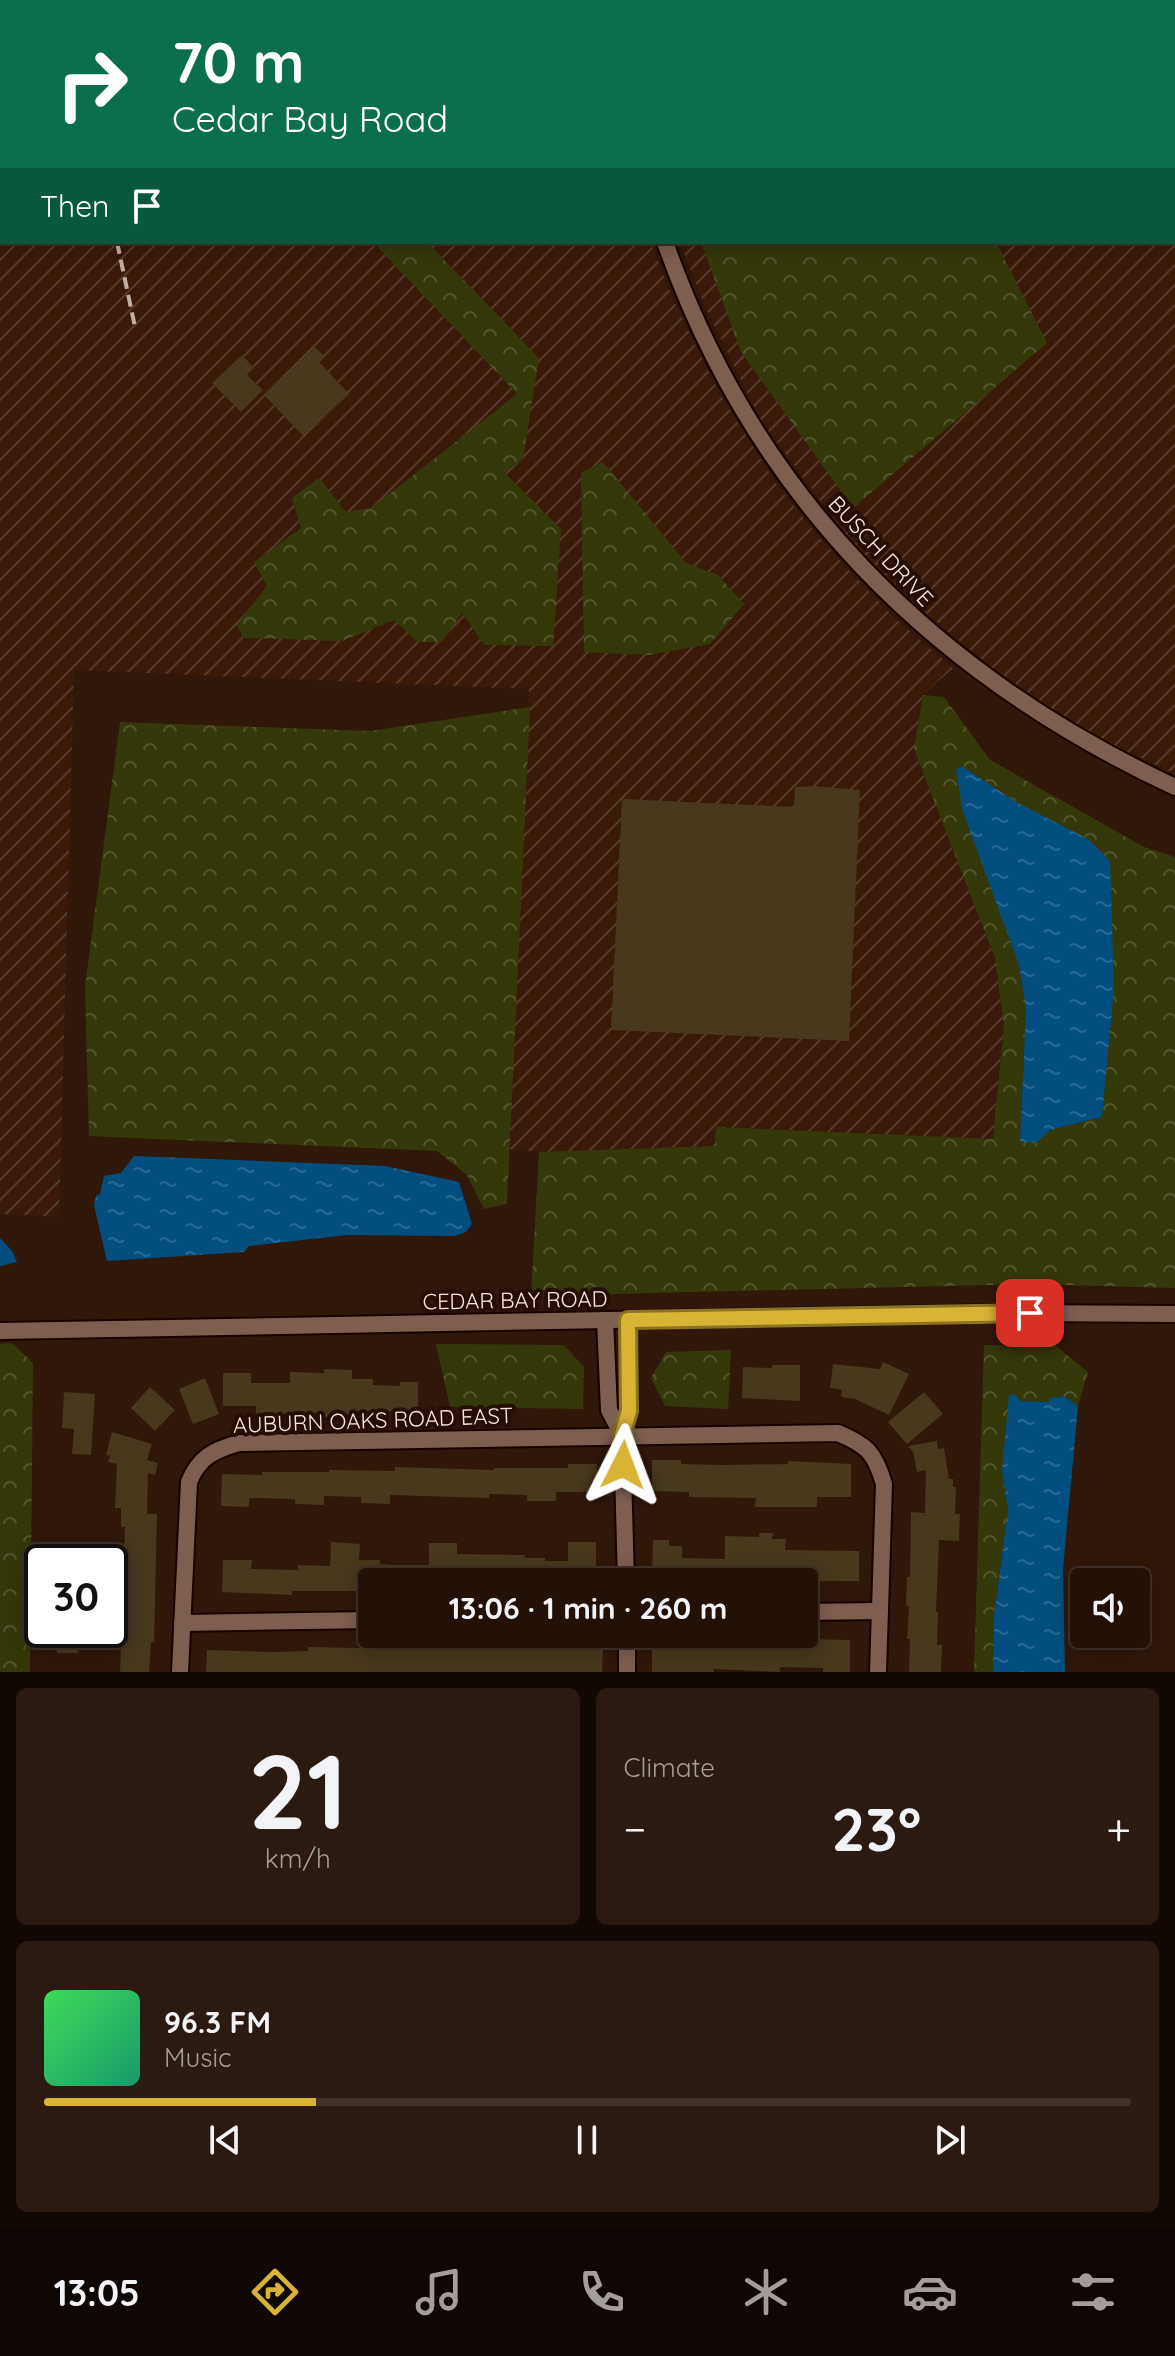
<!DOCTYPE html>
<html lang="en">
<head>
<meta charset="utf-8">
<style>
  :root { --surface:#231108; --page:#2b1a12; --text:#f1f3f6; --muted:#a39d9c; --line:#403129; --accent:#d9b334 }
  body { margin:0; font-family:Quicksand,sans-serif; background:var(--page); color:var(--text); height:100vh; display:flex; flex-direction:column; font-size:30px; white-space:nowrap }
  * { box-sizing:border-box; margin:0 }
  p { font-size:26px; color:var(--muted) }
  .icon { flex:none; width:44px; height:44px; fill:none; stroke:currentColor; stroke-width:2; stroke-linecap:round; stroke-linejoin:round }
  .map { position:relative; height:1672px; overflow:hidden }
  .sheet { display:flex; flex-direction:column; gap:16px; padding:16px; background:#130904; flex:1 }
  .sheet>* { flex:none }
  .top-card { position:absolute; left:0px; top:0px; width:1176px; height:244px; box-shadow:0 4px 20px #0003,0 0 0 2px var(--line); background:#0b6e4f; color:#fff; overflow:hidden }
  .tools { position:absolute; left:1070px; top:1568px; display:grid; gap:16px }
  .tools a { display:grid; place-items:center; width:80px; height:80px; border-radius:8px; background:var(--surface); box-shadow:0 4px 20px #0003,0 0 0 2px var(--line); font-size:40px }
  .speed { position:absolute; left:24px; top:1544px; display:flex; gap:16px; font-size:40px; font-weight:700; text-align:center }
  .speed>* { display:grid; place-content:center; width:104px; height:104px; border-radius:50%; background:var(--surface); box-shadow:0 4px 20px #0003,0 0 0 2px var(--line); line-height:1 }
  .speed .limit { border:4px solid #111; border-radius:12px; background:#fff; color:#111 }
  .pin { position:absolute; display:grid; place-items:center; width:68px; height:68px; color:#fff; margin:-34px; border-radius:16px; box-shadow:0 4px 12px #0006 }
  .me { position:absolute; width:88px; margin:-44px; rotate:3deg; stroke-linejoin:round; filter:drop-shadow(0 0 6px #0008) }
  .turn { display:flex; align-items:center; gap:28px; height:168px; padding:0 40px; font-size:36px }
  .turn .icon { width:104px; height:104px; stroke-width:2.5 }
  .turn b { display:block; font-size:56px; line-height:68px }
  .then { display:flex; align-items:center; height:76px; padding:0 40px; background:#0003; gap:16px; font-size:30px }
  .big { font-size:60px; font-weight:800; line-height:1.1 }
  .sheet .card { flex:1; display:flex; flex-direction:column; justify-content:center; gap:12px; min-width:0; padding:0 28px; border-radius:12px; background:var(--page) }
  .sheet .dial { align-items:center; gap:0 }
  .dial b { font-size:104px; line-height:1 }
  .song { display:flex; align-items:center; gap:24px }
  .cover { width:96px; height:96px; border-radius:12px; background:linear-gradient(135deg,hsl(130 70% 55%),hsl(160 70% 35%)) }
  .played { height:8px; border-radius:4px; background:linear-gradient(90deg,var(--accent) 25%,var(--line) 25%) }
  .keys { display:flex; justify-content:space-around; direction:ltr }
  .heat { display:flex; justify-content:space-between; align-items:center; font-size:44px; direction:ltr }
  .sheet .tiles { flex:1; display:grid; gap:16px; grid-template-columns:1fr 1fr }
  .card:last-child { grid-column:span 2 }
  .trip { position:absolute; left:358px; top:1568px; width:460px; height:80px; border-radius:8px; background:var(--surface); box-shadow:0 4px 20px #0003,0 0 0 2px var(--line); font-weight:800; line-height:80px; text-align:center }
  .tabs { display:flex; height:128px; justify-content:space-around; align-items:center; background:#0e0703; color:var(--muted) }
  .tabs .icon { width:56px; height:56px }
  .tabs .selected { color:var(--accent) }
  .tabs b { font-size:36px; color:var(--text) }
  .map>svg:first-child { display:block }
  .industrial { fill:url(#industrial-furrows) }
  .forest { fill:url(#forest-crowns); fill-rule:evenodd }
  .water { fill:url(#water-ripples) }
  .building { fill:#47381e }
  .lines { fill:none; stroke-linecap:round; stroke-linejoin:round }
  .minor-casing { stroke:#160300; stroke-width:20 }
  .minor { stroke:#7d5f50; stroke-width:16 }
  .rail { stroke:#c1aea4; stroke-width:4; stroke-dasharray:12 6; stroke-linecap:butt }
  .route-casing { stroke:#8d7422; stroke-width:20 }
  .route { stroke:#d9b334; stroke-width:14 }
  .labels { text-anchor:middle; stroke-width:8; stroke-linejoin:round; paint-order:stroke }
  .street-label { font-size:22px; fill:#f8e6dd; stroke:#250e03 }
</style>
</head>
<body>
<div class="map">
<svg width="1175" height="1672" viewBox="0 0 1175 1672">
  <defs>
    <pattern id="industrial-furrows" width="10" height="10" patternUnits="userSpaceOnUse" patternTransform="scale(2)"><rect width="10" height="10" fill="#391a09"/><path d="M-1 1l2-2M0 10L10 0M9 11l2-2" fill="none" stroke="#563b2c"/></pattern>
    <pattern id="forest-crowns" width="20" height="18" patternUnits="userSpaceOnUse" patternTransform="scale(2)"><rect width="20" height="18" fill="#353909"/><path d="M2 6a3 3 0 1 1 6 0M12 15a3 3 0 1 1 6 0" fill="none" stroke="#53562c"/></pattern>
    <pattern id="water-ripples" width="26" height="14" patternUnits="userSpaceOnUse" patternTransform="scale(2)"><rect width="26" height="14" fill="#024f7f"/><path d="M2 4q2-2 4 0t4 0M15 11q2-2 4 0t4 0" fill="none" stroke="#286891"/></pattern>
  </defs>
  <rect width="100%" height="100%" fill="#2f170a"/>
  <!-- industrial -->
  <g class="industrial">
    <polygon points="0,0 602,0 602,2 2,2 2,242 651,242 671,295 718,391 776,483 817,535 854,576 897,620 953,668 923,695 914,749 995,958 1004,1025 993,1139 716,1127 716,1146 539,1152 509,1149 529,689 74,670 59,1217 0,1214"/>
    <polygon points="624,0 1175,0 1175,774 1107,742 1044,704 990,666 922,610 852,543 761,421 704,304 680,242 1174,242 1174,2"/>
  </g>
  <!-- forest -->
  <g class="forest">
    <polygon points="373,242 427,242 539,358 523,459 505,473 561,529 553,646 485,645 462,613 442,642 417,642 394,620 342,641 243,638 237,624 267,586 254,562 301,528 292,498 319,478 346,512 371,508 517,394"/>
    <polygon points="701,242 996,242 1047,343 853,508 741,352"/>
    <polygon points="603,462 686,563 718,575 744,604 710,644 649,655 584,652 581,473"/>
    <path d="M923 695 944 697 990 760 1144 847 1175 857V1288L1028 1284 531 1296 539 1152 715 1146 716 1127 993 1139 1004 1025 995 958 914 749ZM962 766 1016 802 1102 1117 1050 1130 1020 1141 1026 1009 1019 965Z"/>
    <polygon points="530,707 507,1204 484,1209 467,1175 437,1151 89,1136 85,987 120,722 370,731"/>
    <polygon points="12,1343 33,1363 30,1672 0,1672 0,1344"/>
    <polygon points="436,1344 564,1345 584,1367 583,1409 450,1407"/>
    <polygon points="984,1345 1056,1346 1088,1372 1078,1406 1065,1397 1053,1397 1047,1402 1020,1401 1002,1471 1008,1510 994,1616 993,1672 974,1672"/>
    <polygon points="731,1350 728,1409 665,1406 651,1378 666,1352"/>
  </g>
  <!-- water -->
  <g class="water">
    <polygon points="962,766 1016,802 1088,839 1110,861 1114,987 1102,1117 1050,1130 1036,1143 1020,1141 1026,1009 1019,965 963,812 956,770"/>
    <polygon points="134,1156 385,1166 459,1182 472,1224 466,1232 455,1236 347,1235 249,1246 244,1252 107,1261 94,1205 96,1196 100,1194 104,1176 121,1173"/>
    <polygon points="0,1238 12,1251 17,1262 0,1266"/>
    <polygon points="1015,1394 1020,1401 1047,1402 1053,1397 1065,1397 1078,1406 1063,1569 1065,1672 993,1672 994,1616 1008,1510 1002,1471 1009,1395"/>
  </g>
  <!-- building -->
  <g class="building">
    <polygon points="315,347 324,356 319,362 349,394 303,436 264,395"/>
    <polygon points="242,355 253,367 246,374 263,390 241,412 212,383"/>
    <polygon points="814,786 860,790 849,1041 611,1030 622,799 794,807 795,787"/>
    <polygon points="883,1362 909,1374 889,1415 855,1399 841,1397 842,1390 830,1388 833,1364 880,1369"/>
    <polygon points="772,1365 800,1365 800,1401 742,1398 743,1367 772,1368"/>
    <polygon points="324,1369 352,1370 352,1379 373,1379 373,1385 400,1386 400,1382 418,1382 418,1412 351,1411 350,1418 322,1417 323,1413 256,1415 256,1406 223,1406 223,1373 251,1373 251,1383 290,1383 290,1372 324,1373"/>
    <polygon points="205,1378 219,1414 193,1424 179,1389"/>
    <polygon points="150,1387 175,1410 155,1431 131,1408"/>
    <polygon points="64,1392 95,1394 91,1455 72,1454 74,1429 62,1428"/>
    <polygon points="924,1392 943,1414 907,1444 888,1422"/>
    <polygon points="112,1432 152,1444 147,1460 158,1463 155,1475 148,1473 147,1514 157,1514 154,1642 151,1642 149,1672 120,1672 125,1527 121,1527 121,1508 115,1508 117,1464 108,1462 110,1456 106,1455"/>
    <polygon points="937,1441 938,1449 944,1448 949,1479 953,1479 953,1487 956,1487 955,1514 960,1514 959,1541 939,1540 936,1612 938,1612 937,1645 942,1645 941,1672 909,1672 910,1639 907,1639 909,1606 906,1606 907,1577 910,1577 911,1512 925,1513 926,1470 917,1472 913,1452 908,1446"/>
    <polygon points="652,1460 681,1460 681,1464 722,1465 788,1464 788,1461 851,1464 851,1497 817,1497 817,1507 755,1507 756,1498 689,1497 689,1492 652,1491"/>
    <polygon points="568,1464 597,1464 597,1492 556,1492 556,1501 527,1501 527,1495 489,1494 489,1498 390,1495 390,1504 361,1503 361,1497 324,1496 324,1505 295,1504 295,1499 249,1498 249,1507 221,1506 222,1474 262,1475 262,1472 329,1472 329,1470 395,1471 395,1467 494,1470 494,1468 568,1468"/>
    <polygon points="759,1533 773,1533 772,1539 786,1539 785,1550 859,1551 859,1581 652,1582 653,1540 669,1540 669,1546 682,1546 682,1558 725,1559 725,1536 759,1537"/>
    <polygon points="331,1542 360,1544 359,1560 380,1560 380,1564 392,1565 429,1565 429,1543 457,1543 457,1554 525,1555 525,1558 545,1558 545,1561 568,1561 568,1542 596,1542 596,1582 372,1582 372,1591 292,1591 292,1595 222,1592 223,1560 252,1560 251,1569 298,1570 298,1565 330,1566"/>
    <polygon points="57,1630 77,1630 78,1653 57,1653"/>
    <polygon points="719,1637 850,1640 850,1672 823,1672 823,1668 780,1667 780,1672 714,1669 714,1672 652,1672 652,1642 686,1643 686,1640 719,1640"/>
    <polygon points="508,1645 603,1646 602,1672 206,1672 207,1650 275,1652 308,1651 308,1647 409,1649 409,1647 508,1647"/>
  </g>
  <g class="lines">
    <!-- minor casing -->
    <g class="minor-casing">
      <g id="minor">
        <polyline points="613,0 613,2"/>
        <path d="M665 242C754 496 933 674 1175 787"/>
        <polyline points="605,1320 609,1410 622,1435 629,1411 628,1320"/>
        <polyline points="0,1331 1001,1313 1175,1314"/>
        <polyline points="622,1435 626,1582"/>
        <polyline points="804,1612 880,1611"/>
        <polyline points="182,1623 372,1620"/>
        <polyline points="627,1634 627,1672"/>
        <path d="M180 1672 189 1482C199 1457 214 1450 239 1443L838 1433C867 1445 875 1453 884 1484L878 1672"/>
      </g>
    </g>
    <!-- minor -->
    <use href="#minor" class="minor"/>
    <!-- rail -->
    <g class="rail">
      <polyline points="115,2 115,0"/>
      <polyline points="117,242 135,327"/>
    </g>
  </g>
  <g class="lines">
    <!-- route casing -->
    <g class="route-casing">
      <polyline id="route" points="623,1465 622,1435 629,1411 628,1320 1030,1313"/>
    </g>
    <!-- route -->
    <use href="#route" class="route"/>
  </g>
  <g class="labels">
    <!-- street labels -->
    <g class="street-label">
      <text transform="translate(881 551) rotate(47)" y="8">BUSCH DRIVE</text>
      <text transform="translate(515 1300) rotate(-1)" y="8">CEDAR BAY ROAD</text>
      <text transform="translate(373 1420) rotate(-2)" y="8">AUBURN OAKS ROAD EAST</text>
    </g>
  </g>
</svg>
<div class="tools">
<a><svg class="icon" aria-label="sound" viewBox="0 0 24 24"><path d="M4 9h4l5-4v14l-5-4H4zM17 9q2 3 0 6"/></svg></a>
</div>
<div class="speed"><div class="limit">30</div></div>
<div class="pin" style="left:1030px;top:1313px;background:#d93025"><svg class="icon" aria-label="arrive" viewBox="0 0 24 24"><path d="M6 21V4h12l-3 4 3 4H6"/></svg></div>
<svg class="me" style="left:623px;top:1465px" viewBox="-20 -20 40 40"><path d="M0-17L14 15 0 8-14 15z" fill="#d9b334" stroke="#fff" stroke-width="4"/></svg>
<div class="trip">13:06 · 1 min · 260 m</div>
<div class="top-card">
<div class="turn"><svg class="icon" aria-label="right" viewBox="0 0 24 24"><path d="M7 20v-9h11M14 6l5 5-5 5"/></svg><div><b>70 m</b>Cedar Bay Road</div></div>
<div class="then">Then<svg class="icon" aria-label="arrive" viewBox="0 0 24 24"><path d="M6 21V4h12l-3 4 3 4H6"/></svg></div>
</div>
</div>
<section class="sheet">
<div class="tiles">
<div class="card dial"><b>21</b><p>km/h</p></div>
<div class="card"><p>Climate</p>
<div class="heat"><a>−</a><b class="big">23°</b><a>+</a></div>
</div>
<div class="card">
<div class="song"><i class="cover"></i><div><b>96.3 FM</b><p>Music</p></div></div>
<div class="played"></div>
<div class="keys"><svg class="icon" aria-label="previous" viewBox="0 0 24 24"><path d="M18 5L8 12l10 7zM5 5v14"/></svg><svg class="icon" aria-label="pause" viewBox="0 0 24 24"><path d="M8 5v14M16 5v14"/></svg><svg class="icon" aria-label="next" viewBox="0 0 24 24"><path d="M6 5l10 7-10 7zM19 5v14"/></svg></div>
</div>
</div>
</section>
<nav class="tabs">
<b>13:05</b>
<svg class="icon selected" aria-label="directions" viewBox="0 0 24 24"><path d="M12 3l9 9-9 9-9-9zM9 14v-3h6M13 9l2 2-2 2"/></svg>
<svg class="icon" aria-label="music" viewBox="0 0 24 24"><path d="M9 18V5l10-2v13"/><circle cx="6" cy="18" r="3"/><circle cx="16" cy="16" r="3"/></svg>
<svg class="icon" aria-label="phone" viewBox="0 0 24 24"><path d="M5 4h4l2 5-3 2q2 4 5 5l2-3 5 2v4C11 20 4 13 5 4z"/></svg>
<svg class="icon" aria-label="climate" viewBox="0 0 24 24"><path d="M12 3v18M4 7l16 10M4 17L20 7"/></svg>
<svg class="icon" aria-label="car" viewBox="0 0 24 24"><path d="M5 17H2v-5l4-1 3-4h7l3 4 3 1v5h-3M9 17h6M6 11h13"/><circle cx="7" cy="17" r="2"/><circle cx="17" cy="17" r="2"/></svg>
<svg class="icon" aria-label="filters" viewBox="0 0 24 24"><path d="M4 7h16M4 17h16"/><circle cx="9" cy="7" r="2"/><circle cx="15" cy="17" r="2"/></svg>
</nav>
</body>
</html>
